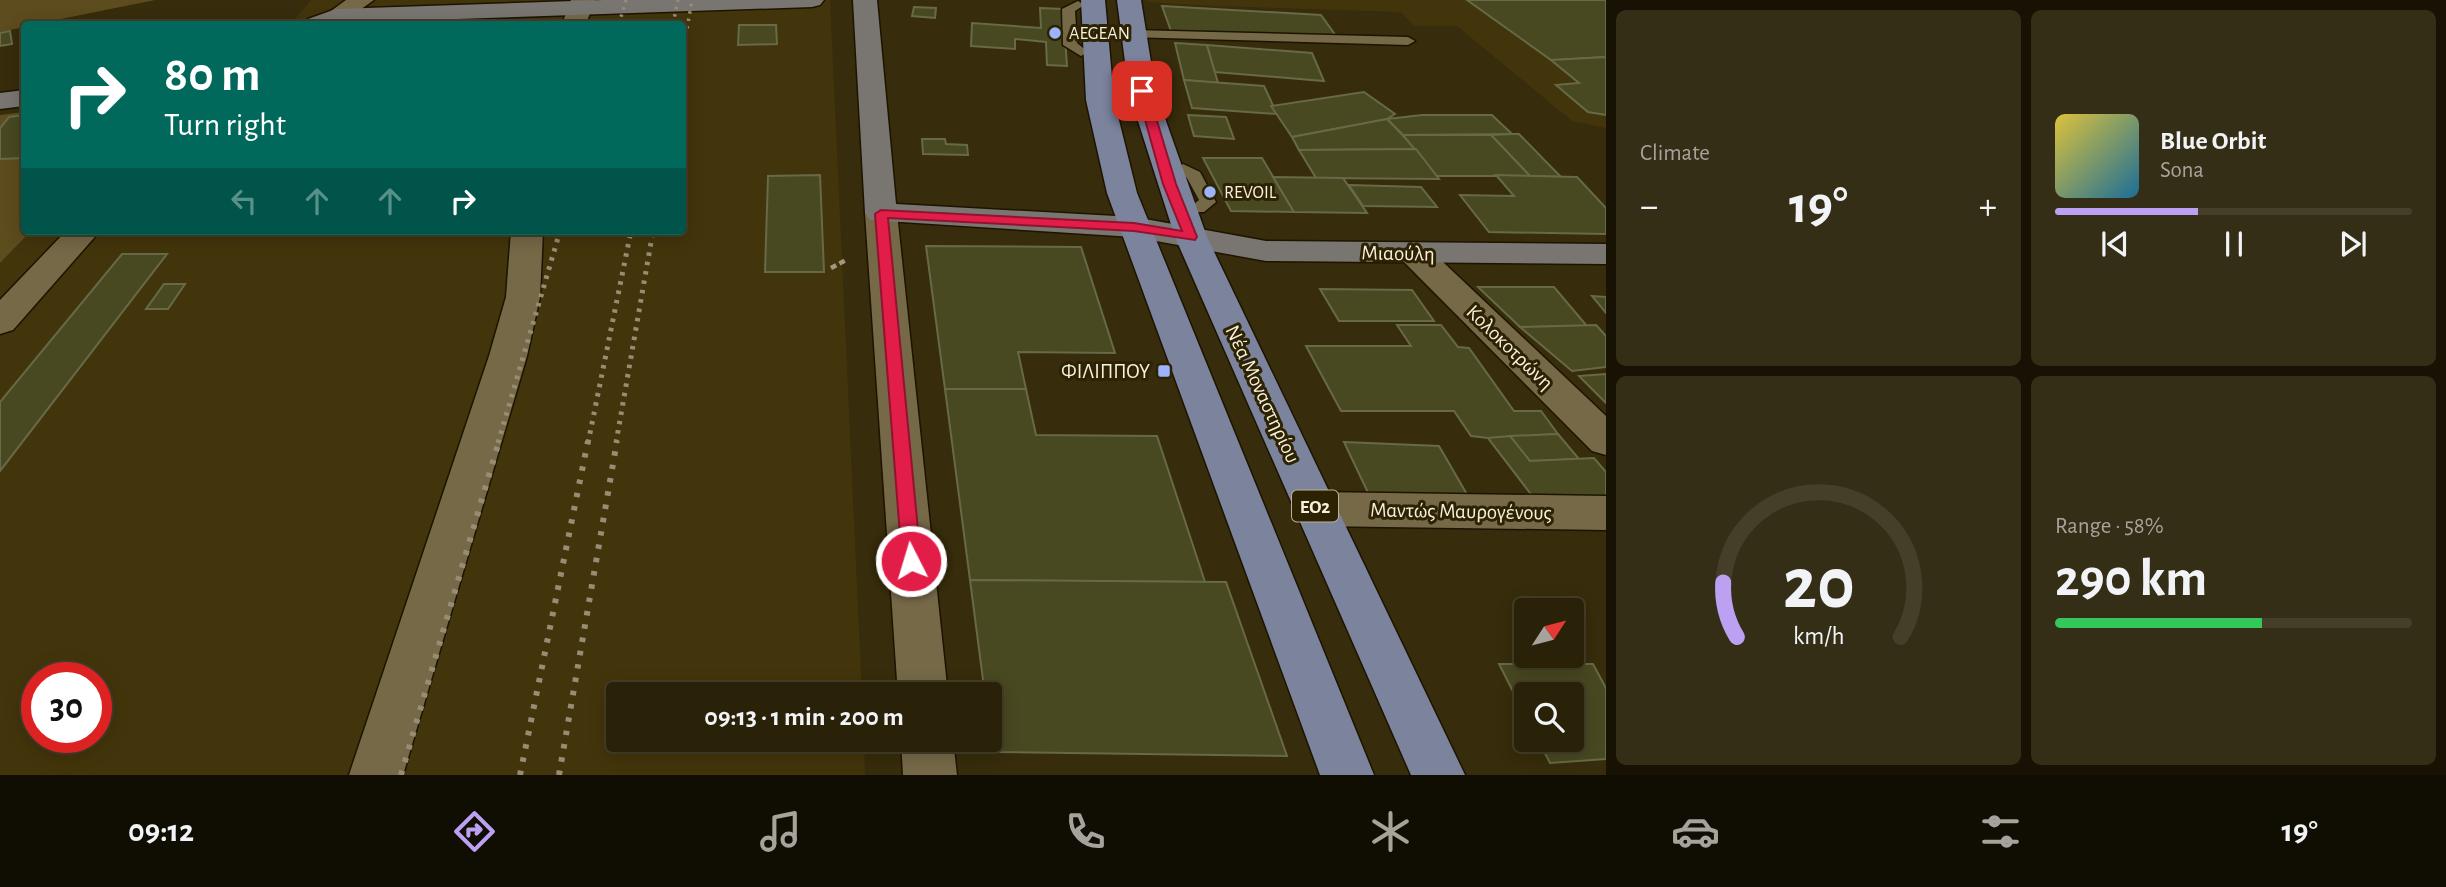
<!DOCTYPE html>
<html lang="en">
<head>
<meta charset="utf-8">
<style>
  :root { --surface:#292108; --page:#352e16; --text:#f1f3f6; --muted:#a5a39c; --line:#453e29; --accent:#bca0f2 }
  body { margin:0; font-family:"Alegreya Sans",sans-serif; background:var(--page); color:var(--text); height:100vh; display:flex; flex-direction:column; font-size:26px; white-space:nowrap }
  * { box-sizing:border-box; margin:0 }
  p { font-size:23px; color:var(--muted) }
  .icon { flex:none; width:38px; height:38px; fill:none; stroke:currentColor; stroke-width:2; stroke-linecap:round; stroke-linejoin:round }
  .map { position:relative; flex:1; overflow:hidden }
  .panel { display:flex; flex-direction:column; gap:10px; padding:10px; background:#171204; width:840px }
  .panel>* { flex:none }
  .top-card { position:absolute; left:21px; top:21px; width:665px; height:214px; border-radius:7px; box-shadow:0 4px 18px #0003,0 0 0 2px var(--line); background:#00695c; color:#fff; overflow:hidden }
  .needle { width:46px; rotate:54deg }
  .controls { position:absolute; left:1514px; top:598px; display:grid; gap:14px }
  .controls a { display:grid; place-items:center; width:70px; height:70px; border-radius:7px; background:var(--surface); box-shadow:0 4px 18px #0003,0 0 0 2px var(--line); font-size:35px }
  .speed { position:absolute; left:21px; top:662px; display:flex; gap:14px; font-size:35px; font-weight:700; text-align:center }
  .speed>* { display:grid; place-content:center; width:91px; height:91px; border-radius:50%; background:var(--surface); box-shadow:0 4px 18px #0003,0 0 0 2px var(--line); line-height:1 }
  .speed .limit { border:10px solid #d22; background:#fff; color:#111 }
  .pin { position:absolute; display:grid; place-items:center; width:60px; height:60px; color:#fff; margin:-30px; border-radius:14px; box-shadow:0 4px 10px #0006 }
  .me { position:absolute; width:77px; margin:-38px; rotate:355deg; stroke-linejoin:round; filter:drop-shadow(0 0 5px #0008) }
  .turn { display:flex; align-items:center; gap:24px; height:147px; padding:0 28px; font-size:32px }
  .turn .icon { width:91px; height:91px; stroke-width:2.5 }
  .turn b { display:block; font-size:49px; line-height:60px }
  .lanes { display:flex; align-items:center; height:66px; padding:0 28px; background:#0003; justify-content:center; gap:35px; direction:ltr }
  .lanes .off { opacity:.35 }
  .big { font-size:52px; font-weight:700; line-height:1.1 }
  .panel .card { flex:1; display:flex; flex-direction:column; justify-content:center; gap:10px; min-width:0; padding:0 24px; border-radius:10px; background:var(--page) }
  .panel .dial { align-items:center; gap:0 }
  .dial svg { height:182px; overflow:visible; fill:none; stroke:var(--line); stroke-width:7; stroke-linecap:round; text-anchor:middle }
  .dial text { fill:var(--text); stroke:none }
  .song { display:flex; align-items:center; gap:21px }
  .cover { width:84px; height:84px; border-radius:10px; background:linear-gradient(135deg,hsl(50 70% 55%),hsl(200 70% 35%)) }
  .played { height:7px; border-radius:4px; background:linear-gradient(90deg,var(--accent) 40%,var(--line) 40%) }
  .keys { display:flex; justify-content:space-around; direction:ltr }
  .heat { display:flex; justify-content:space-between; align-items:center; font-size:38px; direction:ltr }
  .charge { height:10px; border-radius:5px; background:linear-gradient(90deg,#34c759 58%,var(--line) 0) }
  .panel .tiles { flex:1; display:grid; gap:10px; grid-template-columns:repeat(2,1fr) }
  .trip { position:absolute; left:606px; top:682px; width:396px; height:70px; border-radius:7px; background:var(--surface); box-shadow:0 4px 18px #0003,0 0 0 2px var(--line); font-weight:700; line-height:70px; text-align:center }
  .tab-bar { display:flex; height:112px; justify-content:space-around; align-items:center; background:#100d03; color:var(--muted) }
  .tab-bar .icon { width:49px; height:49px }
  .tab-bar .on { color:var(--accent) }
  .tab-bar b { font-size:32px; color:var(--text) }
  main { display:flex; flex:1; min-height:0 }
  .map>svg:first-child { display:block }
  .built { fill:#43350b; fill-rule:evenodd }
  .green { fill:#5d4c1d }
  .building { fill:#484921; stroke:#676947; stroke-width:2 }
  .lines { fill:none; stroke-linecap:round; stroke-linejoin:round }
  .lane-casing { stroke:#1d1400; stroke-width:3 }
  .street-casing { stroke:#1d1400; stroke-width:3 }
  .secondary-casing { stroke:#1d1400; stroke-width:3 }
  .primary-casing { stroke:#1d1400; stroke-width:3 }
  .path { stroke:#a0987f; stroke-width:4.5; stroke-dasharray:6 3.5; stroke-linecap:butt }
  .lane { fill:#756948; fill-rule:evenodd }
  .street { fill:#756948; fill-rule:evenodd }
  .secondary { fill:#797672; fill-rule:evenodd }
  .primary { fill:#7c839d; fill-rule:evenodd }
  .rail-far2 { stroke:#968d74; stroke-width:3.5; stroke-dasharray:2.5 5; stroke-linecap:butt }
  .rail-far1 { stroke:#968d74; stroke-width:5; stroke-dasharray:3.5 6; stroke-linecap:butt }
  .rail { stroke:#968d74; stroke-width:6; stroke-dasharray:4.5 9; stroke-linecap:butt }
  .route { fill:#e11d48; stroke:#92132f; stroke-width:2 }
  .poi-dot { fill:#9db4fd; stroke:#2d2202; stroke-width:2.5 }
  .labels { text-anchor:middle; stroke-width:6; stroke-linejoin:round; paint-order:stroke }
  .far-poi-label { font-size:18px; fill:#f7f0de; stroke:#2d2202; text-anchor:start }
  .shield { fill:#2d2202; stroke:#bab29c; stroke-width:2 }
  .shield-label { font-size:19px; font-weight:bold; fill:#f7f0de }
  .street-label { font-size:21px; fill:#f7f0de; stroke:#2d2202 }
  .poi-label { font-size:21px; fill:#f7f0de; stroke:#2d2202; text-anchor:end }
</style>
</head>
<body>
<main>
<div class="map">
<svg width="1606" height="775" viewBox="0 0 1606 775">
  <rect width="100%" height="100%" fill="#372c0b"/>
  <!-- built -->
  <g class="built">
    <path d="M311 0H830L862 695H618V740H864L865 775H0V263L31 231H682V24H291ZM37 677H96V737H37Z"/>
    <polygon points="1147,0 1606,0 1606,128 1572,121 1457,26 1414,26 1401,12 1215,6 1147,2"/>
  </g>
  <!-- green -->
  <g class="green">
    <polygon points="0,0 155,0 36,24 24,24 24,27 0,32"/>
    <polygon points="24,112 24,231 31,231 0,263 0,115"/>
  </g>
  <!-- building -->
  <g class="building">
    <polygon points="1467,0 1606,0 1606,57 1551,60"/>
    <polygon points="1162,6 1321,15 1336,36 1171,31"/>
    <polygon points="914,7 936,8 935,18 912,16"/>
    <polygon points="1040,8 1063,9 1067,66 1047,65 1046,42 1015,39 1015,49 971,46 972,23 1041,28"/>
    <polygon points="739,25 776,25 777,44 738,45"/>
    <polygon points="10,31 12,44 0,46 0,33"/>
    <polygon points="1175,43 1207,45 1218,83 1184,80"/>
    <polygon points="1207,45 1312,53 1324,81 1215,72"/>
    <polygon points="1606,57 1606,115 1588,112 1556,85 1579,83 1551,60"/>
    <polygon points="1184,80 1264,86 1277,114 1192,108"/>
    <polygon points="1364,92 1395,114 1387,119 1292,137 1271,106"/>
    <polygon points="24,115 24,158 0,159 0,128 9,117"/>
    <polygon points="1188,115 1226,117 1234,139 1194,136"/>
    <polygon points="1422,115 1492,115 1512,134 1403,135 1387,119"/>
    <polygon points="1387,119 1416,149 1299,150 1292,137"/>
    <polygon points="1512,134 1519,134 1561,177 1530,176 1491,135"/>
    <polygon points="1403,135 1491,135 1530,176 1436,176"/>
    <polygon points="922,139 945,139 946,144 967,145 968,155 923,154"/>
    <polygon points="1416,149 1439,179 1316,178 1299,150"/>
    <polygon points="1203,158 1262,158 1294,212 1231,211"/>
    <polygon points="820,175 824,272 765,272 768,176"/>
    <polygon points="1496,175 1577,177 1606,208 1606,234 1489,232 1460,195 1514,196"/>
    <polygon points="1273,177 1343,178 1367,213 1294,212"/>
    <polygon points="1349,185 1421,187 1437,207 1363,206"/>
    <polygon points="926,246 1081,247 1115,353 1018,352 1026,389 945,389"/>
    <polygon points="122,254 167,254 0,471 0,402"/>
    <polygon points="164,284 185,284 168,309 146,309"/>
    <polygon points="1478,287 1554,287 1587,326 1520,327"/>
    <polygon points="1320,289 1412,290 1434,321 1339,321"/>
    <polygon points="1592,296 1606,297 1606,313"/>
    <polygon points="1397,325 1441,325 1458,347 1469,348 1514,411 1541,411 1558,434 1488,438 1471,436 1454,411 1341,411 1306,346 1411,346"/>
    <polygon points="1596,325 1606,336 1606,367 1572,371 1520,327"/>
    <polygon points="1606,374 1606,403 1579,376"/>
    <polygon points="945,389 1026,389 1036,435 1157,436 1205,582 970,580"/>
    <polygon points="1558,434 1579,459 1530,461 1510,436"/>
    <polygon points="1510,436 1530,461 1594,458 1606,472 1606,507 1543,510 1488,438"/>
    <polygon points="1344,442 1439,446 1472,503 1371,499"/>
    <polygon points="970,580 1226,582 1287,756 993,752 989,695 985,695"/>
    <polygon points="1499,664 1593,664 1606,688 1606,759 1550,763 1538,740 1572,740 1572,695 1526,695 1526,717"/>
  </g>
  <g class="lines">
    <!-- lane casing -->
    <g class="lane-casing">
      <g id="lane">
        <polygon points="1078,1 1084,5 1075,11 1077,43 1088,52 1081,56 1063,45 1062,9"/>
        <polygon points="1133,30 1408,37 1415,41 1408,45 1128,37 1128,31"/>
        <polygon points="1183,164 1200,172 1216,202 1204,212 1192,212 1189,208 1199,200 1187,178 1175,169"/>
      </g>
    </g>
    <!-- street casing -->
    <g class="street-casing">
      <g id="street">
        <polygon points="346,0 374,0 344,21 328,21 324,16"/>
        <polygon points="571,0 595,0 586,24 562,24"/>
        <polygon points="881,204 892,206 897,213 948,695 898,695 865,213 870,206"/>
        <polygon points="66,231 100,231 13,330 0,334 0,300"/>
        <polygon points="511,231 543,231 540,297 527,356 403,775 349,775 489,356 506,297"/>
        <polygon points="1414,243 1426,246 1606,416 1606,455 1592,451 1402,260 1397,253 1402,246"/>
        <polygon points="1316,492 1606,496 1606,530 1316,526 1301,521 1294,509 1301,497"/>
        <polygon points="901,740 953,740 957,775 903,775"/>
      </g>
    </g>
    <!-- secondary casing -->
    <g class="secondary-casing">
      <g id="secondary">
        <polygon points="603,0 824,0 820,5 812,7 305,24 308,19 336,9"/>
        <polygon points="853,0 877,0 896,204 1134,217 1266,241 1606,244 1606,264 1266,261 1134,237 870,220 865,213"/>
        <polygon points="24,90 24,106 0,109 0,93"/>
      </g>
    </g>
    <!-- primary casing -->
    <g class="primary-casing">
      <g id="primary">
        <polygon points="1081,0 1105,0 1114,100 1137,193 1374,775 1320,775 1107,193 1086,100"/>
        <polygon points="1117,0 1141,0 1151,62 1166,121 1207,237 1465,775 1411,775 1175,237 1138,121 1125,62"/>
      </g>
    </g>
    <!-- path -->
    <polyline class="path" points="831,268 846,260"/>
    <!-- lane -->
    <use href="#lane" class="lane"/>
    <!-- street -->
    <use href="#street" class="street"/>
    <!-- secondary -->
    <use href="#secondary" class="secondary"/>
    <!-- primary -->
    <use href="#primary" class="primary"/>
    <!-- rail-far2 -->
    <g class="rail-far2">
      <polyline points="619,24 626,0"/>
      <polyline points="673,24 678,0"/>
      <polyline points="682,58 692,0"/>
    </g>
    <!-- rail-far1 -->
    <g class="rail-far1">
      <polyline points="498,443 560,231"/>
      <polyline points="588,443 631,231"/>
      <polyline points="616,443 653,231"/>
    </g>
    <!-- rail -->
    <g class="rail">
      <polyline points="401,775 499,441"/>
      <polyline points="520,775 588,441"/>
      <polyline points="559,775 617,441"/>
    </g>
  </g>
  <!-- route -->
  <polygon class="route" points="1142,87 1148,91 1176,184 1197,237 1195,240 1134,231 888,218 921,561 918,566 911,568 905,566 902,561 875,214 881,210 1134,223 1182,231 1163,184 1137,91"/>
  <!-- markers -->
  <g class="poi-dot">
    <circle cx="1055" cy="33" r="7"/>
    <circle cx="1210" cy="192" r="7"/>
    <rect x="1157" y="364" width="14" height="14" rx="3.5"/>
  </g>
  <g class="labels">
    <!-- far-poi labels -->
    <g class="far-poi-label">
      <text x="1069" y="39">AEGEAN</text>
      <text x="1224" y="198">REVOIL</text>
    </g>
    <!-- shield labels -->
    <rect class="shield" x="1292" y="490.5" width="46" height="31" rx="5"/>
    <g class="shield-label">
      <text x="1315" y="513">ΕΟ2</text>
    </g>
    <!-- street labels -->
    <g class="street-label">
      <text transform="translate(1398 253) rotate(1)" y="7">Μιαούλη</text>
      <text transform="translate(1510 347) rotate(44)" y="7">Κολοκοτρώνη</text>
      <text transform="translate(1263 394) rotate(65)" y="7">Νέα Μοναστηρίου</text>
      <text transform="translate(1461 511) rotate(1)" y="7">Μαντώς Μαυρογένους</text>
    </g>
    <!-- poi labels -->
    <g class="poi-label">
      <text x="1150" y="378">ΦΙΛΙΠΠΟΥ</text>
    </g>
  </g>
</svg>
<div class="controls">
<a><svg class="needle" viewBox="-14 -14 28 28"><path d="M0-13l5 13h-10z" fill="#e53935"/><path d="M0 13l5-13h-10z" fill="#a5a39c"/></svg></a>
<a><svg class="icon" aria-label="search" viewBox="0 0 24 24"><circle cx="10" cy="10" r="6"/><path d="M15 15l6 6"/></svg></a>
</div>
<div class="speed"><div class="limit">30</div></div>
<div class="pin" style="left:1142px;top:91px;background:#d93025"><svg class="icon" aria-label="arrive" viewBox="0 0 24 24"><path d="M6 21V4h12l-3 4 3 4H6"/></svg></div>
<svg class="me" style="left:911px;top:561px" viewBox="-20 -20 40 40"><circle r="17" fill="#e11d48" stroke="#fff" stroke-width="3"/><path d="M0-11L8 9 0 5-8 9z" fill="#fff"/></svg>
<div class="trip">09:13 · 1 min · 200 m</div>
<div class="top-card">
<div class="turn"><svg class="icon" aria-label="right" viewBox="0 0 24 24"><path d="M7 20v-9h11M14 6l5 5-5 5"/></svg><div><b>80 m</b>Turn right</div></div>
<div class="lanes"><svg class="icon off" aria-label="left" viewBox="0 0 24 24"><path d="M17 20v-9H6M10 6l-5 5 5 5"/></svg><svg class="icon off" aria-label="ahead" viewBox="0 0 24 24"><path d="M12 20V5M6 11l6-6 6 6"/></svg><svg class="icon off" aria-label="ahead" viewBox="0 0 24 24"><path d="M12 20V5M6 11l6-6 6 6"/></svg><svg class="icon" aria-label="right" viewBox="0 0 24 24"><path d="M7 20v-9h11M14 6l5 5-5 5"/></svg></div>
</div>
</div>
<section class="panel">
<div class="tiles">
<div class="card"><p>Climate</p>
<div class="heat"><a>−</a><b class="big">19°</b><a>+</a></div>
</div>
<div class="card">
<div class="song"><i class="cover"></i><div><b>Blue Orbit</b><p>Sona</p></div></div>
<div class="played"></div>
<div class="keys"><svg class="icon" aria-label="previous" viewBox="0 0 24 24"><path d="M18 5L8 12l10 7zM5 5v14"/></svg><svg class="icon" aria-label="pause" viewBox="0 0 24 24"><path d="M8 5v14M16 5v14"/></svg><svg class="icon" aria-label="next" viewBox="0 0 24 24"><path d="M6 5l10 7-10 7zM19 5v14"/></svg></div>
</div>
<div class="card dial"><svg viewBox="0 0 100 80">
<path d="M14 69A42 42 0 1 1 86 69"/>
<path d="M14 69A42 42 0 0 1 8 45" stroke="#bca0f2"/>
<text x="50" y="56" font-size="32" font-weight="700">20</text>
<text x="50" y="72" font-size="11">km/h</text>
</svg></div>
<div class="card"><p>Range · 58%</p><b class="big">290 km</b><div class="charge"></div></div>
</div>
</section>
</main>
<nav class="tab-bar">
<b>09:12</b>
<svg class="icon on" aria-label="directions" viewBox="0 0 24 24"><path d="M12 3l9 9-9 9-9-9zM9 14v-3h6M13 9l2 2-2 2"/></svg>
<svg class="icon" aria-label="music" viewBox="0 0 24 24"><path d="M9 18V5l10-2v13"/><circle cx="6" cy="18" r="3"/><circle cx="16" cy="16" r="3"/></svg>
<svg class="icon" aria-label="phone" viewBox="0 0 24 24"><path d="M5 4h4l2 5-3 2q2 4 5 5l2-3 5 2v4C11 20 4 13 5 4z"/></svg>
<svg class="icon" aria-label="climate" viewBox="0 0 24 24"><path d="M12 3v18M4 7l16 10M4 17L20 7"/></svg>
<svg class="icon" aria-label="car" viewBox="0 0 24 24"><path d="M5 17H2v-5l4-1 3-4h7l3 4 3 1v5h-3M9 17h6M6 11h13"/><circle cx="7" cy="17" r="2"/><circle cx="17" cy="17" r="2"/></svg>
<svg class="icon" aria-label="filters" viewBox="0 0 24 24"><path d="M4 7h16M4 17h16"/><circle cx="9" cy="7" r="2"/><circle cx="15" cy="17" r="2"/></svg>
<b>19°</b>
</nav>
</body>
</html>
